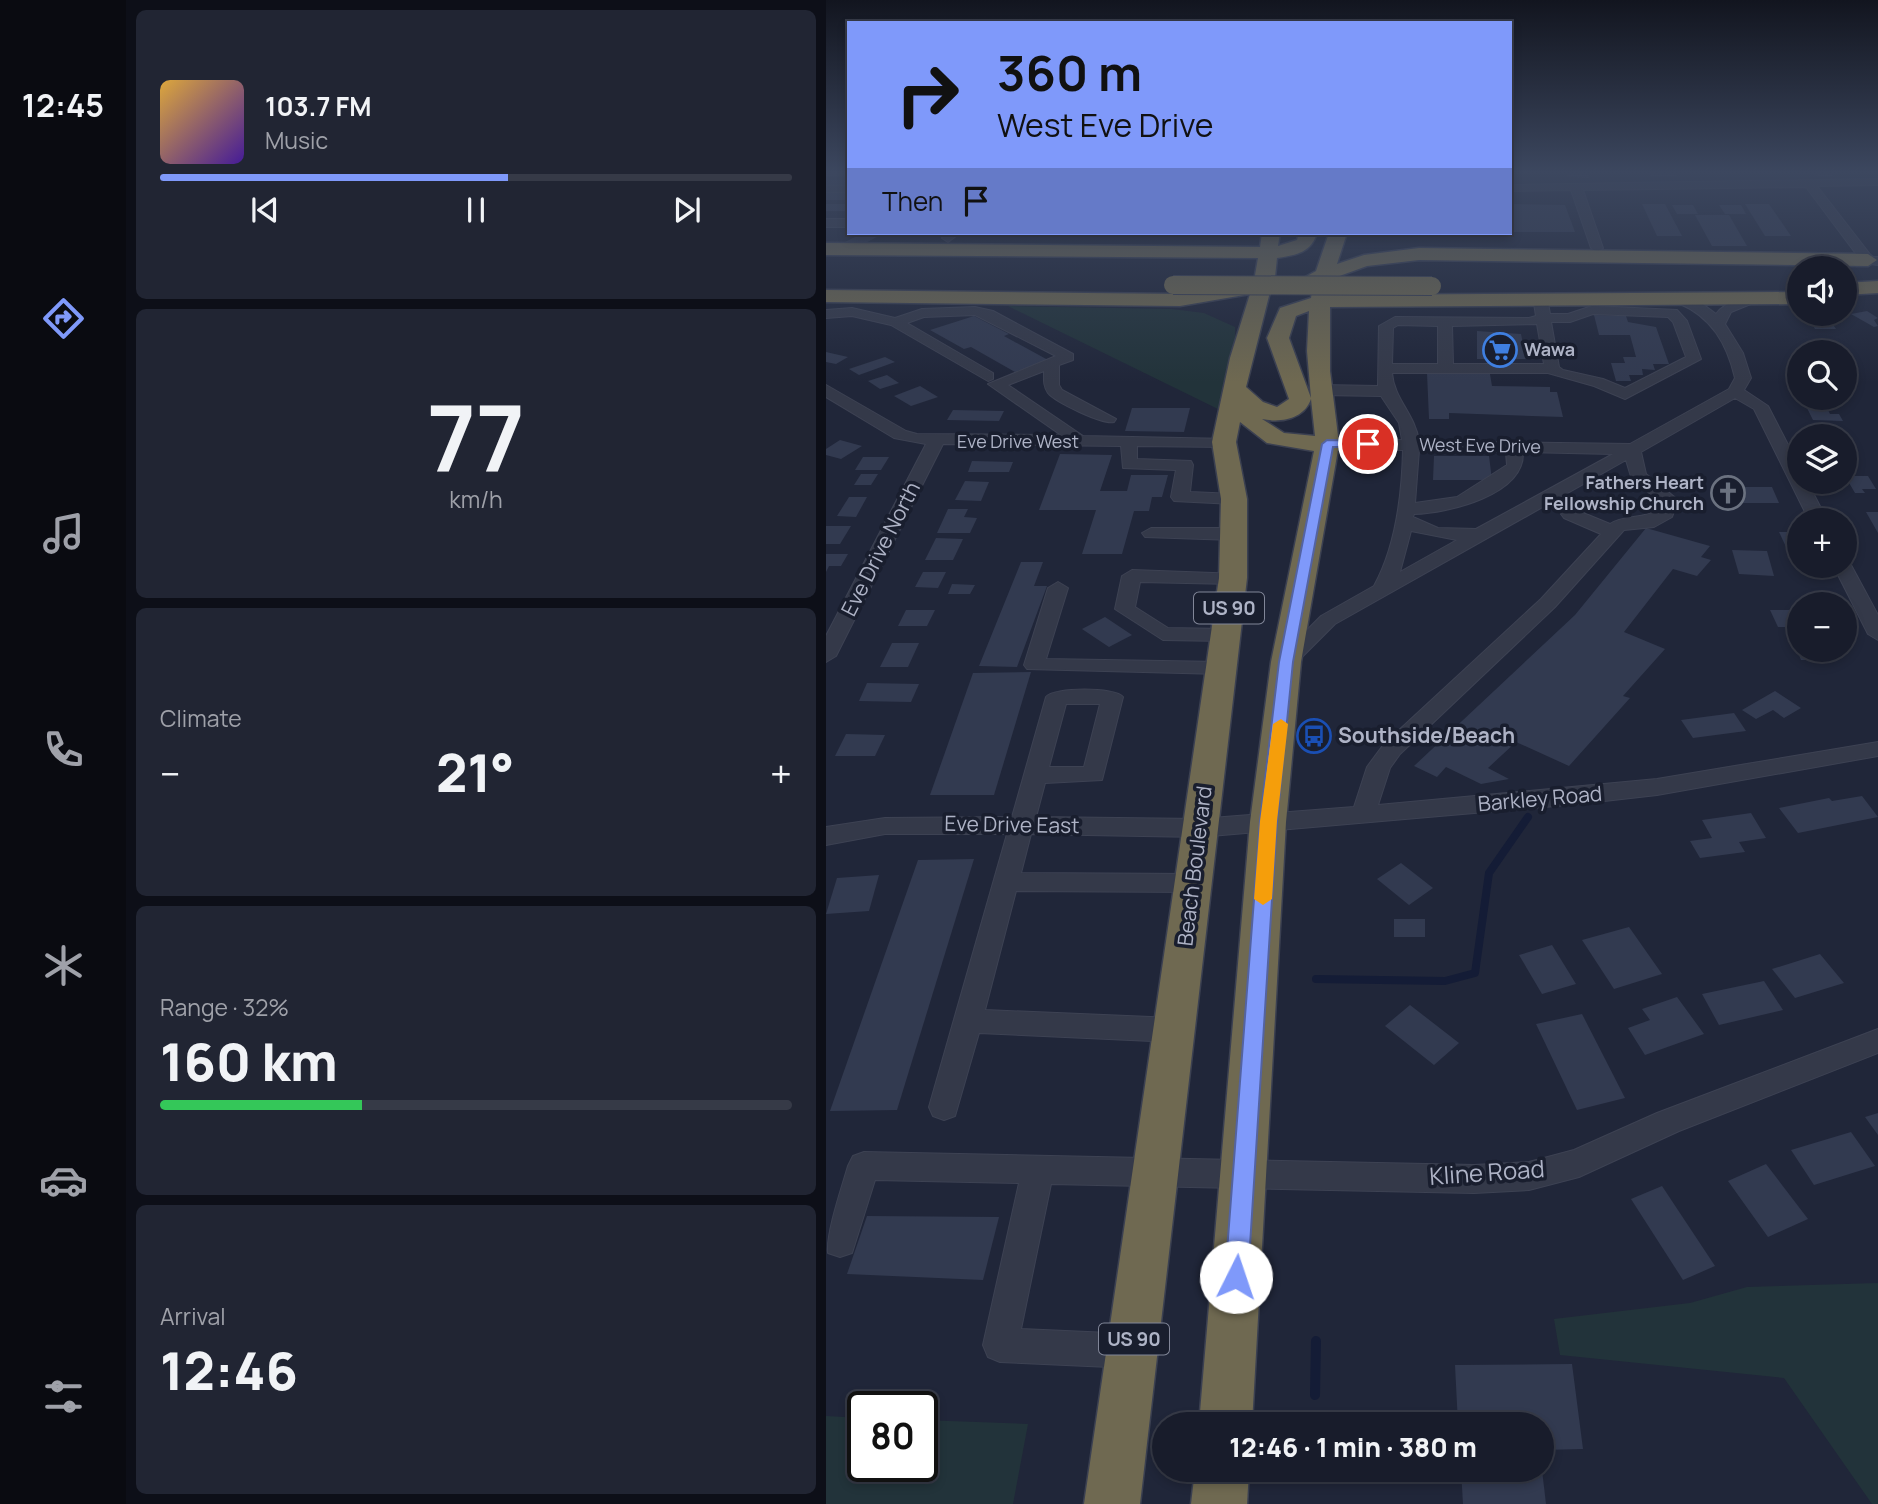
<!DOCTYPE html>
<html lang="en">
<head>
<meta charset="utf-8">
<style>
  :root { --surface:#181c2b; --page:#212533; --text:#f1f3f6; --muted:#9fa1a9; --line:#363a47; --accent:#7f99fa }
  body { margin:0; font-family:Manrope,sans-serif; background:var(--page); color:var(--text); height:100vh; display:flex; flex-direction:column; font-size:26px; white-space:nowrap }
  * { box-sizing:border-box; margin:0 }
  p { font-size:23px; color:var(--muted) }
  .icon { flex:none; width:38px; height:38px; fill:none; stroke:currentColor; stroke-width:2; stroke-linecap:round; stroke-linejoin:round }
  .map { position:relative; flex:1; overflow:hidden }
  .side { display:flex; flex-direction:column; gap:10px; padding:10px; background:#0d0f18; width:700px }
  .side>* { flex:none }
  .top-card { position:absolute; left:21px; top:21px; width:665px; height:214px; border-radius:0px; box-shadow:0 4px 10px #0003,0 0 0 2px var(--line); background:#7f99fa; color:#111; overflow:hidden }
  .tools { position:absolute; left:961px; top:256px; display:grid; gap:14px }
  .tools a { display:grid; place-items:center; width:70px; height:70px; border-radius:50%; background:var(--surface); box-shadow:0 4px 10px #0003,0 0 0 2px var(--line); font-size:35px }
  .speed { position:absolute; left:21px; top:1391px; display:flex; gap:14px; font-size:35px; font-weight:700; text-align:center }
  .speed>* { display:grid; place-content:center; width:91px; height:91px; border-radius:50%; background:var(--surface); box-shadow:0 4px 10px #0003,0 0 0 2px var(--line); line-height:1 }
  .speed .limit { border:4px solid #111; border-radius:10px; background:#fff; color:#111 }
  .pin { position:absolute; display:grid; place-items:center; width:60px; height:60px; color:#fff; margin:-30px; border:4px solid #fff; border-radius:50%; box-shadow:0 2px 7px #0007 }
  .me { position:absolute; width:77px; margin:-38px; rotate:4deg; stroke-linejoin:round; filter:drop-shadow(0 0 5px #0008) }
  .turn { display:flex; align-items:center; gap:24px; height:147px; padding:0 35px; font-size:32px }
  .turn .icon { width:91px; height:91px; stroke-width:2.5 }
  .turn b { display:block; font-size:49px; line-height:60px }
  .then { display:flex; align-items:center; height:66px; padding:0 35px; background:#0003; gap:14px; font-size:26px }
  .big { font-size:52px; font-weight:800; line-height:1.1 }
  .side .widget { flex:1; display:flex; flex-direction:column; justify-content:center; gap:10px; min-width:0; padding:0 24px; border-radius:10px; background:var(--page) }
  .side .dial { align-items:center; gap:0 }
  .dial b { font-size:91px; line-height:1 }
  .song { display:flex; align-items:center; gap:21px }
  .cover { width:84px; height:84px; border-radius:10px; background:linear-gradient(135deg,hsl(40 70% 55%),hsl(260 70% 35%)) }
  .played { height:7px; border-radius:4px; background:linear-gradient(90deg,var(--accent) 55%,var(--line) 55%) }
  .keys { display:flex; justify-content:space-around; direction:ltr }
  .heat { display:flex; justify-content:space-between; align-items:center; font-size:38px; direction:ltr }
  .charge { height:10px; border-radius:5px; background:linear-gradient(90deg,#34c759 32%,var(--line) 0) }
  .trip { position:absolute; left:326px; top:1412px; width:402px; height:70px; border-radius:35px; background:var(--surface); box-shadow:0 4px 10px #0003,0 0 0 2px var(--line); font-weight:800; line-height:70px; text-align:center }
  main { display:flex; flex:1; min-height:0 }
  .tabs { display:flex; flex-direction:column; width:126px; justify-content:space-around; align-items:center; background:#0a0b11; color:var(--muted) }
  .tabs .icon { width:49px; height:49px }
  .tabs .on { color:var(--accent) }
  .tabs b { font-size:32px; color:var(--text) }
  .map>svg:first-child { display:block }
  .green { fill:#22333a }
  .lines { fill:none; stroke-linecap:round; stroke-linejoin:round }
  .stream-far1 { stroke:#141c36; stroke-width:8 }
  .stream { stroke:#141c36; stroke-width:10 }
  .building { fill:#323a50 }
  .minor-casing { stroke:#3d4253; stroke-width:2 }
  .highway-casing { stroke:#3b4051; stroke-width:3 }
  .minor { fill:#343949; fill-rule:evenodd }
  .highway { fill:#6f6951; fill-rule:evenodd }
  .highway-bridge-casing { stroke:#3b4051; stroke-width:20; stroke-linecap:butt }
  .highway-bridge { stroke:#6f6951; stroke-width:18 }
  .route { fill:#7f99fa; stroke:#5363a2; stroke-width:2 }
  .slow { fill:#f59e0b }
  .labels { text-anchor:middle; stroke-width:7; stroke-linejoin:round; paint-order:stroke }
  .far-poi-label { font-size:18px; font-weight:bold; fill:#aeb3c6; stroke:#191e2e; text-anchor:start }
  .far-street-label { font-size:18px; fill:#aeb3c6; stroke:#191e2e }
  .shield { fill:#191e2e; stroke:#818698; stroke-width:2 }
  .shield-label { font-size:19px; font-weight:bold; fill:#aeb3c6 }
  .street-label { font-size:21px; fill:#aeb3c6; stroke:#191e2e }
  .poi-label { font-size:21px; font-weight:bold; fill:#aeb3c6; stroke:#191e2e; text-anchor:start }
  .near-street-label { font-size:24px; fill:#aeb3c6; stroke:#191e2e }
</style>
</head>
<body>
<main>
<nav class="tabs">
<b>12:45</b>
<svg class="icon on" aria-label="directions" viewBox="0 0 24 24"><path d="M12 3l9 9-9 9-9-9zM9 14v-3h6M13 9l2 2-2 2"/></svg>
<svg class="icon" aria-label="music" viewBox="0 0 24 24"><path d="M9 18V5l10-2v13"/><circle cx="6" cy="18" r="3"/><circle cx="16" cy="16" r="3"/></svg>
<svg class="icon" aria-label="phone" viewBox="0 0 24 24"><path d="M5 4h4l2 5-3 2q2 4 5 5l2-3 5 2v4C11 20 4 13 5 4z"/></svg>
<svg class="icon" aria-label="climate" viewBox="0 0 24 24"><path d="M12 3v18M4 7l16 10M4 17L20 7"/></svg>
<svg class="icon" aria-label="car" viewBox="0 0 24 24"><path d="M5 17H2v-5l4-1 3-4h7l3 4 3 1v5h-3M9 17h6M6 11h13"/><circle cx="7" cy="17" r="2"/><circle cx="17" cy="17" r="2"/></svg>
<svg class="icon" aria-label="filters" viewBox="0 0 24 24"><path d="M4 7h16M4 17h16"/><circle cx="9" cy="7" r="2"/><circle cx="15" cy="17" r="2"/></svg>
</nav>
<section class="side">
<div class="widget">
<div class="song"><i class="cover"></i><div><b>103.7 FM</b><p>Music</p></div></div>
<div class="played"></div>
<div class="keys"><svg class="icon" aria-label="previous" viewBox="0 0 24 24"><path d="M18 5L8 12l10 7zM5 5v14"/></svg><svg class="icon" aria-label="pause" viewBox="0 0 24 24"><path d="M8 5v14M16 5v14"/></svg><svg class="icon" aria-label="next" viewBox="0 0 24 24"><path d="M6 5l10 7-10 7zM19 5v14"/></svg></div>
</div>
<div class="widget dial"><b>77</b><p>km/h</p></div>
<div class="widget"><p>Climate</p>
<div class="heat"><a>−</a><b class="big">21°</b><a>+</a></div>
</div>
<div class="widget"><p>Range · 32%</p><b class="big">160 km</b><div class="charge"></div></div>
<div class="widget"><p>Arrival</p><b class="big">12:46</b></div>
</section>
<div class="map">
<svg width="1052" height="1504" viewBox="0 0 1052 1504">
  <rect width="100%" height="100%" fill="#202639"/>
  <!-- green -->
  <g class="green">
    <polygon points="182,306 346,309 378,313 409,327 409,344 394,410"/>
    <polygon points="1052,1283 1052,1504 1046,1504 958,1378 734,1355 728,1319 864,1303 921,1287"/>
    <polygon points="0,1416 37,1418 37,1466 96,1466 96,1420 202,1424 187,1504 0,1504"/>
  </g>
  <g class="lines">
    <!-- stream-far1 -->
    <polyline class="stream-far1" points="490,979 619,981 649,973 663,873 702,817"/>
    <!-- stream -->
    <polyline class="stream" points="489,1395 490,1341"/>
  </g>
  <!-- building -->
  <g class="building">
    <polygon points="760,171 763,178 742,177 740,173"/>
    <polygon points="822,171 844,171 851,176 825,176"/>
    <polygon points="1003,171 1011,174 1002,177 972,173"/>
    <rect x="0" y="180" width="23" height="7"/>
    <rect x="0" y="191" width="23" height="9"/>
    <rect x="0" y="204" width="23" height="7"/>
    <polygon points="684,204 739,205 749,232 684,232"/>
    <polygon points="816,204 839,204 856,236 831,236"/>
    <polygon points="919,204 943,204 965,236 939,236"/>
    <polygon points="846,205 867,205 872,214 851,214"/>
    <polygon points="893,205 915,205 920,214 899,214"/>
    <polygon points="869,215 903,215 921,246 886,246"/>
    <polygon points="37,233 58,233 34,246 17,243"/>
    <polygon points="969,311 999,313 1010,329 989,329 982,317 973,317"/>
    <polygon points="1041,311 1052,318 1048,320 1052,326 1048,327 1025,314"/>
    <polygon points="768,315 800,316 802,322 830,327 843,364 827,364 829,370 816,369 817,375 803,375 805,381 790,381 785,363 799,363 797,357 810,357 804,335 773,335"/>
    <polygon points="148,316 183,334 178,336 222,360 189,372 145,347 138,349 104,330"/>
    <polygon points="651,331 695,334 700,359 651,359"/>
    <polygon points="0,352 22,357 10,364 0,362"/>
    <polygon points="59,357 69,362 33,375 23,369"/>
    <polygon points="601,373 664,374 666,386 724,387 724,392 731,392 737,417 623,413 623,419 603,419"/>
    <polygon points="61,375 73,383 54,389 42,381"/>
    <polygon points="94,386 112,397 85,406 68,396"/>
    <polygon points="980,406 1000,406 1004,414 1013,414 1017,421 987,420"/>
    <polygon points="306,408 364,408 358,432 299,431"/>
    <polygon points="127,410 178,411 173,421 121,420"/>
    <polygon points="14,440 36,446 15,459 0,455 0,449"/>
    <polygon points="1018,440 1027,451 1022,451 1026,460 1018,460"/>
    <polygon points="234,454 286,455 274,491 301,491 305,475 342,475 336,497 326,497 323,511 308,511 296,554 256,554 270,510 213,510"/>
    <polygon points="608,456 663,456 666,480 607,480"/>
    <polygon points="37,457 63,457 55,470 29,470"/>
    <polygon points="146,461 187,462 183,472 142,472"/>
    <polygon points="35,474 52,474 45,485 28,485"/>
    <polygon points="1019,476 1042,476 1050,489 1036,489 1039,493 1029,493"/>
    <polygon points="139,481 163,482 155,501 129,500"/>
    <polygon points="885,487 946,487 953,503 891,503"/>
    <polygon points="23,497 41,497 30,517 11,516"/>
    <polygon points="122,509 142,509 138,517 151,518 144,533 111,533"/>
    <polygon points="1040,512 1052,512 1052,533"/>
    <polygon points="0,526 25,526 14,544 0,544"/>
    <polygon points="820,528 884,546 875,557 885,560 871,576 847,569 798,632 839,649 797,696 804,698 743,766 690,742 662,768 683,779 655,784 620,767 611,777 588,766 749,615"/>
    <polygon points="953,532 964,532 972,549 961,549"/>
    <polygon points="110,538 137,539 127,560 99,560"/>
    <polygon points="906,550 941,551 948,576 913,574"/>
    <polygon points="0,554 22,554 15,566 3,566 0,572"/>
    <polygon points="195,562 217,562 208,586 221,586 191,667 153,666"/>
    <polygon points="97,572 120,572 112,588 89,587"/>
    <polygon points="126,584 149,585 144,594 122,594"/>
    <polygon points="80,610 109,610 101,626 72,626"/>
    <polygon points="944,610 973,610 973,627 952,627"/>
    <polygon points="279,617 306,635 283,647 256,629"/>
    <polygon points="966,637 973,637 973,649 1008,649 1012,660 975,660"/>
    <polygon points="66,643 93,643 82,667 54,667"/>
    <polygon points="205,672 168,795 104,795 147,673"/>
    <polygon points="41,683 93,684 85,702 33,701"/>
    <polygon points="949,691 975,708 958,718 947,710 930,719 916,710"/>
    <polygon points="908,713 920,731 867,738 855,720"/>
    <polygon points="20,734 59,735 49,756 9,756"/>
    <polygon points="1036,796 1052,817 972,833 953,808 1003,798 1006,801"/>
    <polygon points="925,813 940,838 913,842 919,852 874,858 864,841 886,838 876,820"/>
    <polygon points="148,859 71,1110 4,1111 92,860"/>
    <polygon points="575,863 607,888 583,905 551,879"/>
    <polygon points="53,875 43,911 0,914 11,878"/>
    <rect x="568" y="919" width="31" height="18"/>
    <polygon points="803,927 836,974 788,989 756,940"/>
    <polygon points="726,945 750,984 716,994 693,955"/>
    <polygon points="994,954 1018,983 969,998 946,969"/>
    <polygon points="938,981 957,1010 893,1025 876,994"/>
    <polygon points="851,997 878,1034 819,1055 802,1028 824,1020 816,1009"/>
    <polygon points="584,1005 633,1043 608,1065 559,1026"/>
    <polygon points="756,1014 799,1098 751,1110 710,1024"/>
    <polygon points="1052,1113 1052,1135 1039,1117"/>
    <polygon points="1025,1132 1049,1166 988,1185 965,1150"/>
    <polygon points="940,1164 982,1219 942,1237 902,1181"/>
    <polygon points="836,1186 889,1266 857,1280 805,1199"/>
    <polygon points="41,1216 173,1217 157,1280 21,1274"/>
    <polygon points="746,1364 757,1449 716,1450 716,1424 632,1424 629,1365"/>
    <polygon points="635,1470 716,1470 720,1504 637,1504"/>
  </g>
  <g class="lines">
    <!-- minor casing -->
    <g class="minor-casing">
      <g id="minor">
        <polygon points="0,171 23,171 23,174 0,175"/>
        <polygon points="1052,179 1052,185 991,186 1046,257 1052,257 1052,265 1037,263 980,187 757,190 777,248 771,252 765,248 745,190 684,191 684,185"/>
        <rect x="0" y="186" width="23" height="6"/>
        <rect x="0" y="219" width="23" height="8"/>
        <polygon points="121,233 134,233 122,242 116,238"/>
        <path d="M857 296 874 302 890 314C897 303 926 291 937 299L905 312 899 324 917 353 925 378 918 390 942 406 973 466V481H981L1001 520H983L928 409 909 398 815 452 820 474 852 500 846 517 828 527 798 530 729 607 574 754 564 768 552 805 831 779 1052 742V756L831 795 752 804 373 837 205 834 195 873 366 874 375 876 379 883 375 890 366 892 190 891 159 1010 348 1018 358 1022 362 1030 358 1038 348 1042 153 1033 129 1116 118 1120 107 1116 103 1107 181 834H59L0 845V827L59 818 186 817 220 697C227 687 290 687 297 697L276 780 219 783 210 817 373 819 528 807 541 767 558 744 715 599 775 534 738 518 735 514 738 510H750L784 524C797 515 817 519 832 510L834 501 806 480 800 460 509 624 467 666H453L450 662 453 658 495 616 548 586C570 546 576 495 577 450L501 449 493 444 501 439 576 440 573 423 555 396 495 395 487 390 495 385 552 386 553 326 569 317 703 318 710 316 708 303 715 299 722 303 724 314H742L766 306 851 310 861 321 875 359 799 399 768 386 722 373H566C568 399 589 414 593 441L804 444 903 389 909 378C901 344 886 317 852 303V297ZM767 314 842 317 847 322 860 357 799 388 777 379 737 370 733 367 725 322H744ZM711 324 718 364H627L626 326ZM572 325 612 326V364H566L567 328ZM593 450 680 452 681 465 631 497 589 503ZM697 452 787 454 650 529 612 528 587 517 588 514C622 513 699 495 697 452ZM585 531 631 540 574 572ZM240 704H274L258 767H223Z"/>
        <path d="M149 307 167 311 247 354V360L233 365V385L236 390 290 419 288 422C277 425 229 402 222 393 217 385 218 380 218 371L182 385 257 436 404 439 406 442 398 447 311 446V459L365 461 367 465 364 492 408 494 417 499 408 504 348 501 345 497 350 470 297 468 295 446 117 444 10 656 0 662V636L100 444 68 438 0 397V385L80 431 91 434 235 435 162 384 230 356 149 315 98 317 81 323 167 373V379L162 381 65 325 26 316 0 318V310L26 308 69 318 96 309Z"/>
        <polygon points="325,528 408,528 417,534 408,540 319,537 316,533"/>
        <polygon points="1018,560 1025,565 1052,615 1052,640 1042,634 1007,565 1018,565"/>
        <polygon points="306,570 414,574 417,578 414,582 407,584 314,582 309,607 342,628 399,629 409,635 399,641 337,640 289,609 296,576"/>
        <polygon points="232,582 242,588 220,659 395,662 406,668 395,674 201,669 198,665 222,588"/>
        <path d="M1052 1029V1053L853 1131 753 1177 703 1190 648 1193 225 1184 195 1329 306 1334 318 1339 323 1351 318 1363 306 1368 174 1362 162 1357 157 1345 193 1183 49 1180 26 1253 14 1257 2 1253C0 1233 16 1187 22 1166L27 1156 38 1152 648 1165 703 1162 748 1150 831 1113Z"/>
      </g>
    </g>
    <!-- highway casing -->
    <g class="highway-casing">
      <g id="highway">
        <path d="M436 233H454L452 246 471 240 473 233H491C485 253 470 255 451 258L449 277 457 282 445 288 420 387 437 402 451 407 463 399 441 338 454 308 485 298 487 285 477 284 474 280 490 271 503 233H521L511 264 538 255 593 248 1042 254 1051 260 1042 266 593 260 541 266 508 278 505 295 973 292V304L504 307V371L513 444 475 662 460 822 426 1424H373L424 822 445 662 488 451 441 443 414 422 410 442 421 499V578L314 1504H258L393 578 395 499 386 442 404 358 424 294 354 306 0 302V290L354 294 402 288 428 281 432 258 0 255V243L434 247ZM483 311 481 351 485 398 463 338 470 316ZM485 399 489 436 458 433 436 419C455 423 478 419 485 399Z"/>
        <polygon points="1052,281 1052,293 1018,295 1018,283"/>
        <polygon points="369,1470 423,1470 421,1504 365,1504"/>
      </g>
    </g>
    <!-- minor -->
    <use href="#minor" class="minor"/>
    <!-- highway -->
    <use href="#highway" class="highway"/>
    <!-- highway-bridge casing -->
    <g class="highway-bridge-casing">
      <polyline id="highway-bridge" points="347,285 606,286"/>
    </g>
    <!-- highway-bridge -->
    <use href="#highway-bridge" class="highway-bridge"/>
  </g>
  <!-- sky -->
  <linearGradient id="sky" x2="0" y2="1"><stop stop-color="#12151f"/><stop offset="0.45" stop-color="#3c475f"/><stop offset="1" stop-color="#3c475f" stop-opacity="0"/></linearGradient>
  <rect width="1052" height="382" fill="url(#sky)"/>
  <!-- route -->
  <polygon class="route" points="501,440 542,441 548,444 542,447 507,447 467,662 451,821 422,1277 418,1285 410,1288 402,1285 399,1277 434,821 453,662 496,444"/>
  <!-- slow -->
  <polygon class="slow" points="455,719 462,724 451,821 446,899 437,905 428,899 434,821 447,724"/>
  <!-- icons -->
  <defs>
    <g id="supermarket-ring" transform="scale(1.75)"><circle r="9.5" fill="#191e2e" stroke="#3f7fe0" stroke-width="1.5"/><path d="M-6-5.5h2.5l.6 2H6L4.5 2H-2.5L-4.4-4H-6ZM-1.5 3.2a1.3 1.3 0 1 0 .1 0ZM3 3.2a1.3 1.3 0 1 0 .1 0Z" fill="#3f7fe0"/></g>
    <g id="church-ring" transform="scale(1.75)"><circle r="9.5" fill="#191e2e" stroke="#6b7280" stroke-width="1.5"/><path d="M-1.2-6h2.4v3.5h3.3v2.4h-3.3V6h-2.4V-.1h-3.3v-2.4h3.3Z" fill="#6b7280"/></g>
    <g id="bus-ring" transform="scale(1.75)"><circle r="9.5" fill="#191e2e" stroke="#1a4fb4" stroke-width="1.5"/><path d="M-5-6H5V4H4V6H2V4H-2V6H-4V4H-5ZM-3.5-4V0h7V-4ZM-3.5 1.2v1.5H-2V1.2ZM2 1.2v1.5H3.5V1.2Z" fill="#1a4fb4"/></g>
  </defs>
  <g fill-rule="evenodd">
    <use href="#supermarket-ring" x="674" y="350"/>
    <use href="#church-ring" x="902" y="493"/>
    <use href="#bus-ring" x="488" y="736"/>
  </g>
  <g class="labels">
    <!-- far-poi labels -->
    <g class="far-poi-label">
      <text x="698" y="356">Wawa</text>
      <text x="878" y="489" text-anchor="end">Fathers Heart<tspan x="878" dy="21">Fellowship Church</tspan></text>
    </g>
    <!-- far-street labels -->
    <g class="far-street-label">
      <text x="192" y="448">Eve Drive West</text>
      <text transform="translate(654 446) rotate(1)" y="6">West Eve Drive</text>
    </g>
    <!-- shield labels -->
    <g class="shield">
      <rect x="368" y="592.5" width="70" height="31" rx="5"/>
      <rect x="273" y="1323.5" width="70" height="31" rx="5"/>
    </g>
    <g class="shield-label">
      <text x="403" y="615">US 90</text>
      <text x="308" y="1346">US 90</text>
    </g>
    <!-- street labels -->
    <g class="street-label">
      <text transform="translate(55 549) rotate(-63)" y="7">Eve Drive North</text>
      <text transform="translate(714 799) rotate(-5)" y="7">Barkley Road</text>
      <text transform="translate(186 825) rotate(1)" y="7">Eve Drive East</text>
      <text transform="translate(369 866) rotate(-83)" y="7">Beach Boulevard</text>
    </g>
    <!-- poi labels -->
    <g class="poi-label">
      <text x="512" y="743">Southside/Beach</text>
    </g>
    <!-- near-street labels -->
    <g class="near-street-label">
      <text transform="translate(661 1173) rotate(-4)" y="8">Kline Road</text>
    </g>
  </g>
</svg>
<div class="tools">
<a><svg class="icon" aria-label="sound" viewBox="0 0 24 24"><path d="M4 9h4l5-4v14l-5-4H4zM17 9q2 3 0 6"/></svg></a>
<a><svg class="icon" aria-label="search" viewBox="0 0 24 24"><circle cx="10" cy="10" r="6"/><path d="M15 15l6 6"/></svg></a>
<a><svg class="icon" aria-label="layers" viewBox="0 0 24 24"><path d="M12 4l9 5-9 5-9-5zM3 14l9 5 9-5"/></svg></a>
<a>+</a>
<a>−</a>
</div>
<div class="speed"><div class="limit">80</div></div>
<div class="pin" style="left:542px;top:444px;background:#d93025"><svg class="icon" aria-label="arrive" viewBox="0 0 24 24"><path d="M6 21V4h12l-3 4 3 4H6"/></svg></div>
<svg class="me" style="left:410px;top:1277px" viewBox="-20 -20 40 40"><circle r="19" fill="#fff"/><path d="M0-13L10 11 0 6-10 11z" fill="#7f99fa"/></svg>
<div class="trip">12:46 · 1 min · 380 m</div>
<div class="top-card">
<div class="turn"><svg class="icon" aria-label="right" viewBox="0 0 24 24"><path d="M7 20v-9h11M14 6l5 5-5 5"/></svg><div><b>360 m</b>West Eve Drive</div></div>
<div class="then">Then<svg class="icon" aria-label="arrive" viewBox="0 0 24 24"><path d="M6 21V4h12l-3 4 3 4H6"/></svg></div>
</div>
</div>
</main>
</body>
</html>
